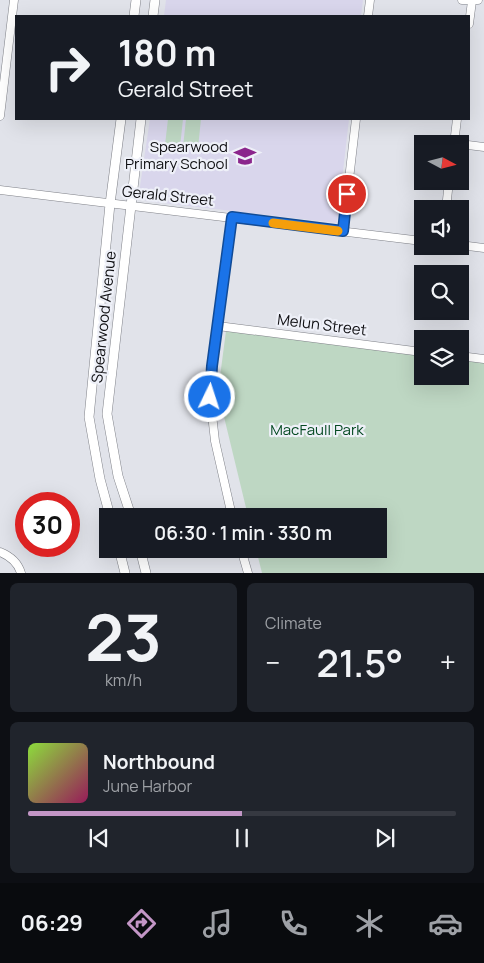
<!DOCTYPE html>
<html lang="en">
<head>
<meta charset="utf-8">
<style>
  :root { --surface:#171b24; --page:#20242c; --text:#f1f3f6; --muted:#9ea1a6; --line:#363941; --accent:#c396c6 }
  body { margin:0; font-family:Manrope,sans-serif; background:var(--page); color:var(--text); height:100vh; display:flex; flex-direction:column; font-size:19px; white-space:nowrap }
  * { box-sizing:border-box; margin:0 }
  p { font-size:16px; color:var(--muted) }
  .icon { flex:none; width:28px; height:28px; fill:none; stroke:currentColor; stroke-width:2; stroke-linecap:round; stroke-linejoin:round }
  .map { position:relative; height:573px; overflow:hidden }
  .side { display:flex; flex-direction:column; gap:10px; padding:10px; background:#0d0f14; flex:1 }
  .side>* { flex:none }
  .guide { position:absolute; left:15px; top:15px; width:455px; height:105px; border-radius:0px; box-shadow:0 5px 20px #0002; background:#171b24; color:var(--text); overflow:hidden }
  .needle { width:32px; rotate:97deg }
  .tools { position:absolute; left:414px; top:135px; display:grid; gap:10px }
  .tools a { display:grid; place-items:center; width:55px; height:55px; border-radius:0px; background:var(--surface); box-shadow:0 5px 20px #0002; font-size:25px }
  .speed { position:absolute; left:15px; top:492px; display:flex; gap:10px; font-size:25px; font-weight:700; text-align:center }
  .speed>* { display:grid; place-content:center; width:65px; height:65px; border-radius:50%; background:var(--surface); box-shadow:0 5px 20px #0002; line-height:1 }
  .speed .limit { border:8px solid #d22; background:#fff; color:#111 }
  .pin { position:absolute; display:grid; place-items:center; width:42px; height:42px; color:#fff; margin:-21px; border:2px solid #fff; border-radius:50%; box-shadow:0 1px 5px #0007 }
  .me { position:absolute; width:55px; margin:-28px; rotate:4deg; stroke-linejoin:round; filter:drop-shadow(0 0 4px #0008) }
  .turn { display:flex; align-items:center; gap:18px; height:105px; padding:0 20px; font-size:22px }
  .turn .icon { width:65px; height:65px; stroke-width:2.5 }
  .turn b { display:block; font-size:35px; line-height:42px }
  .big { font-size:38px; font-weight:600; line-height:1.1 }
  .side .tile { flex:1; display:flex; flex-direction:column; justify-content:center; gap:8px; min-width:0; padding:0 18px; border-radius:8px; background:var(--page) }
  .side .dial { align-items:center; gap:0 }
  .dial b { font-size:65px; line-height:1 }
  .song { display:flex; align-items:center; gap:15px }
  .cover { width:60px; height:60px; border-radius:8px; background:linear-gradient(135deg,hsl(90 70% 55%),hsl(330 70% 35%)) }
  .played { height:5px; border-radius:2px; background:linear-gradient(90deg,var(--accent) 50%,var(--line) 50%) }
  .keys { display:flex; justify-content:space-around; direction:ltr }
  .heat { display:flex; justify-content:space-between; align-items:center; font-size:28px; direction:ltr }
  .side .tiles { flex:1; display:grid; gap:10px; grid-template-columns:1fr 1fr }
  .tile:last-child { grid-column:span 2 }
  .trip { position:absolute; left:99px; top:508px; width:288px; height:50px; border-radius:0px; background:var(--surface); box-shadow:0 5px 20px #0002; font-weight:600; line-height:50px; text-align:center }
  .tabs { display:flex; height:80px; justify-content:space-around; align-items:center; background:#090b0e; color:var(--muted) }
  .tabs .icon { width:35px; height:35px }
  .tabs .on { color:var(--accent) }
  .tabs b { font-size:22px; color:var(--text) }
  .map>svg:first-child { display:block }
  .education { fill:#d9d6ec }
  .green { fill:#bed7c3 }
  .lines { fill:none; stroke-linecap:round; stroke-linejoin:round }
  .minor-casing { stroke:#7f8188; stroke-width:9 }
  .major-casing { stroke:#7f8188; stroke-width:10 }
  .minor { stroke:#fff; stroke-width:8 }
  .major { stroke:#fff; stroke-width:9 }
  .route-casing { stroke:#114b97; stroke-width:12 }
  .route { stroke:#1a73e8; stroke-width:9 }
  .slow { stroke:#f59e0b; stroke-width:9 }
  .labels { text-anchor:middle; stroke-width:4.5; stroke-linejoin:round; paint-order:stroke }
  .poi-label { font-size:15px; fill:#0e0e11; stroke:#eef0f8; text-anchor:end }
  .street-label { font-size:15px; fill:#0e0e11; stroke:#eef0f8 }
  .park-label { font-size:15px; fill:#054a22; stroke:#eef0f8 }
</style>
</head>
<body>
<div class="map">
<svg width="484" height="573" viewBox="0 0 484 573">
  <rect width="100%" height="100%" fill="#e1e3ea"/>
  <!-- education -->
  <g class="education">
    <polygon points="166,0 363,0 361,16 164,16"/>
    <polygon points="150,119 349,119 337,223 146,201 139,193"/>
  </g>
  <!-- green -->
  <g class="green">
    <polygon points="168,119 183,119 180,147 165,145"/>
    <polygon points="186,119 201,119 198,148 183,147"/>
    <polygon points="226,331 422,355 422,376 460,376 460,359 484,362 484,573 262,573 256,549 378,549 378,516 248,516 218,392"/>
  </g>
  <g class="lines">
    <!-- minor casing -->
    <g class="minor-casing">
      <g id="minor">
        <polyline points="462,0 478,0"/>
        <polyline points="368,16 370,0"/>
        <polyline points="469,24 472,1"/>
        <polyline points="0,116 14,0"/>
        <polyline points="454,144 457,119"/>
        <polyline points="460,144 484,147"/>
        <polyline points="0,190 422,241"/>
        <polyline points="446,209 449,181"/>
        <polyline points="232,217 212,366 210,397 215,441 232,516"/>
        <polyline points="343,231 356,119"/>
        <polyline points="460,245 484,248"/>
        <polyline points="218,326 422,352"/>
        <polyline points="460,356 484,359"/>
        <polyline points="213,516 231,511"/>
        <polyline points="241,549 248,573"/>
        <path d="M0 552C10 556 18 563 21 573"/>
      </g>
    </g>
    <!-- major casing -->
    <g class="major-casing">
      <g id="major">
        <polyline points="134,16 136,0"/>
        <polyline points="153,16 155,0"/>
        <polyline points="110,516 100,479 89,417 110,204 121,119"/>
        <polyline points="131,516 118,476 107,414 141,119"/>
        <polyline points="119,549 125,573"/>
        <polyline points="140,549 146,573"/>
      </g>
    </g>
    <!-- minor -->
    <use href="#minor" class="minor"/>
    <!-- major -->
    <use href="#major" class="major"/>
  </g>
  <g class="lines">
    <!-- route casing -->
    <g class="route-casing">
      <polyline id="route" points="210,397 212,366 232,217 343,231 347,194"/>
    </g>
    <!-- route -->
    <use href="#route" class="route"/>
    <!-- slow -->
    <polyline class="slow" points="273,223 338,231"/>
  </g>
  <!-- icons -->
  <defs>
    <g id="school-bare" transform="scale(1.725)"><path d="M0-5L7-2L0 1L-7-2ZM-4 1L0 2.5L4 1V4Q0 6-4 4Z" fill="#8b258c" stroke="#eef0f8" stroke-width="2.5" paint-order="stroke"/></g>
  </defs>
  <g fill-rule="evenodd">
    <use href="#school-bare" x="245" y="156"/>
  </g>
  <g class="labels">
    <!-- poi labels -->
    <g class="poi-label">
      <text x="228" y="152">Spearwood<tspan x="228" dy="17">Primary School</tspan></text>
    </g>
    <!-- street labels -->
    <g class="street-label">
      <text transform="translate(168 196) rotate(6)" y="5">Gerald Street</text>
      <text transform="translate(104 317) rotate(-84)" y="5">Spearwood Avenue</text>
      <text transform="translate(322 325) rotate(7)" y="5">Melun Street</text>
    </g>
    <!-- park labels -->
    <g class="park-label">
      <text x="317" y="435">MacFaull Park</text>
    </g>
  </g>
</svg>
<div class="tools">
<a><svg class="needle" viewBox="-14 -14 28 28"><path d="M0-13l5 13h-10z" fill="#e53935"/><path d="M0 13l5-13h-10z" fill="#9ea1a6"/></svg></a>
<a><svg class="icon" aria-label="sound" viewBox="0 0 24 24"><path d="M4 9h4l5-4v14l-5-4H4zM17 9q2 3 0 6"/></svg></a>
<a><svg class="icon" aria-label="search" viewBox="0 0 24 24"><circle cx="10" cy="10" r="6"/><path d="M15 15l6 6"/></svg></a>
<a><svg class="icon" aria-label="layers" viewBox="0 0 24 24"><path d="M12 4l9 5-9 5-9-5zM3 14l9 5 9-5"/></svg></a>
</div>
<div class="speed"><div class="limit">30</div></div>
<div class="pin" style="left:347px;top:194px;background:#d93025"><svg class="icon" aria-label="arrive" viewBox="0 0 24 24"><path d="M6 21V4h12l-3 4 3 4H6"/></svg></div>
<svg class="me" style="left:210px;top:397px" viewBox="-20 -20 40 40"><circle r="17" fill="#1a73e8" stroke="#fff" stroke-width="3"/><path d="M0-11L8 9 0 5-8 9z" fill="#fff"/></svg>
<div class="trip">06:30 · 1 min · 330 m</div>
<div class="guide">
<div class="turn"><svg class="icon" aria-label="right" viewBox="0 0 24 24"><path d="M7 20v-9h11M14 6l5 5-5 5"/></svg><div><b>180 m</b>Gerald Street</div></div>
</div>
</div>
<section class="side">
<div class="tiles">
<div class="tile dial"><b>23</b><p>km/h</p></div>
<div class="tile"><p>Climate</p>
<div class="heat"><a>−</a><b class="big">21.5°</b><a>+</a></div>
</div>
<div class="tile">
<div class="song"><i class="cover"></i><div><b>Northbound</b><p>June Harbor</p></div></div>
<div class="played"></div>
<div class="keys"><svg class="icon" aria-label="previous" viewBox="0 0 24 24"><path d="M18 5L8 12l10 7zM5 5v14"/></svg><svg class="icon" aria-label="pause" viewBox="0 0 24 24"><path d="M8 5v14M16 5v14"/></svg><svg class="icon" aria-label="next" viewBox="0 0 24 24"><path d="M6 5l10 7-10 7zM19 5v14"/></svg></div>
</div>
</div>
</section>
<nav class="tabs">
<b>06:29</b>
<svg class="icon on" aria-label="directions" viewBox="0 0 24 24"><path d="M12 3l9 9-9 9-9-9zM9 14v-3h6M13 9l2 2-2 2"/></svg>
<svg class="icon" aria-label="music" viewBox="0 0 24 24"><path d="M9 18V5l10-2v13"/><circle cx="6" cy="18" r="3"/><circle cx="16" cy="16" r="3"/></svg>
<svg class="icon" aria-label="phone" viewBox="0 0 24 24"><path d="M5 4h4l2 5-3 2q2 4 5 5l2-3 5 2v4C11 20 4 13 5 4z"/></svg>
<svg class="icon" aria-label="climate" viewBox="0 0 24 24"><path d="M12 3v18M4 7l16 10M4 17L20 7"/></svg>
<svg class="icon" aria-label="car" viewBox="0 0 24 24"><path d="M5 17H2v-5l4-1 3-4h7l3 4 3 1v5h-3M9 17h6M6 11h13"/><circle cx="7" cy="17" r="2"/><circle cx="17" cy="17" r="2"/></svg>
</nav>
</body>
</html>
